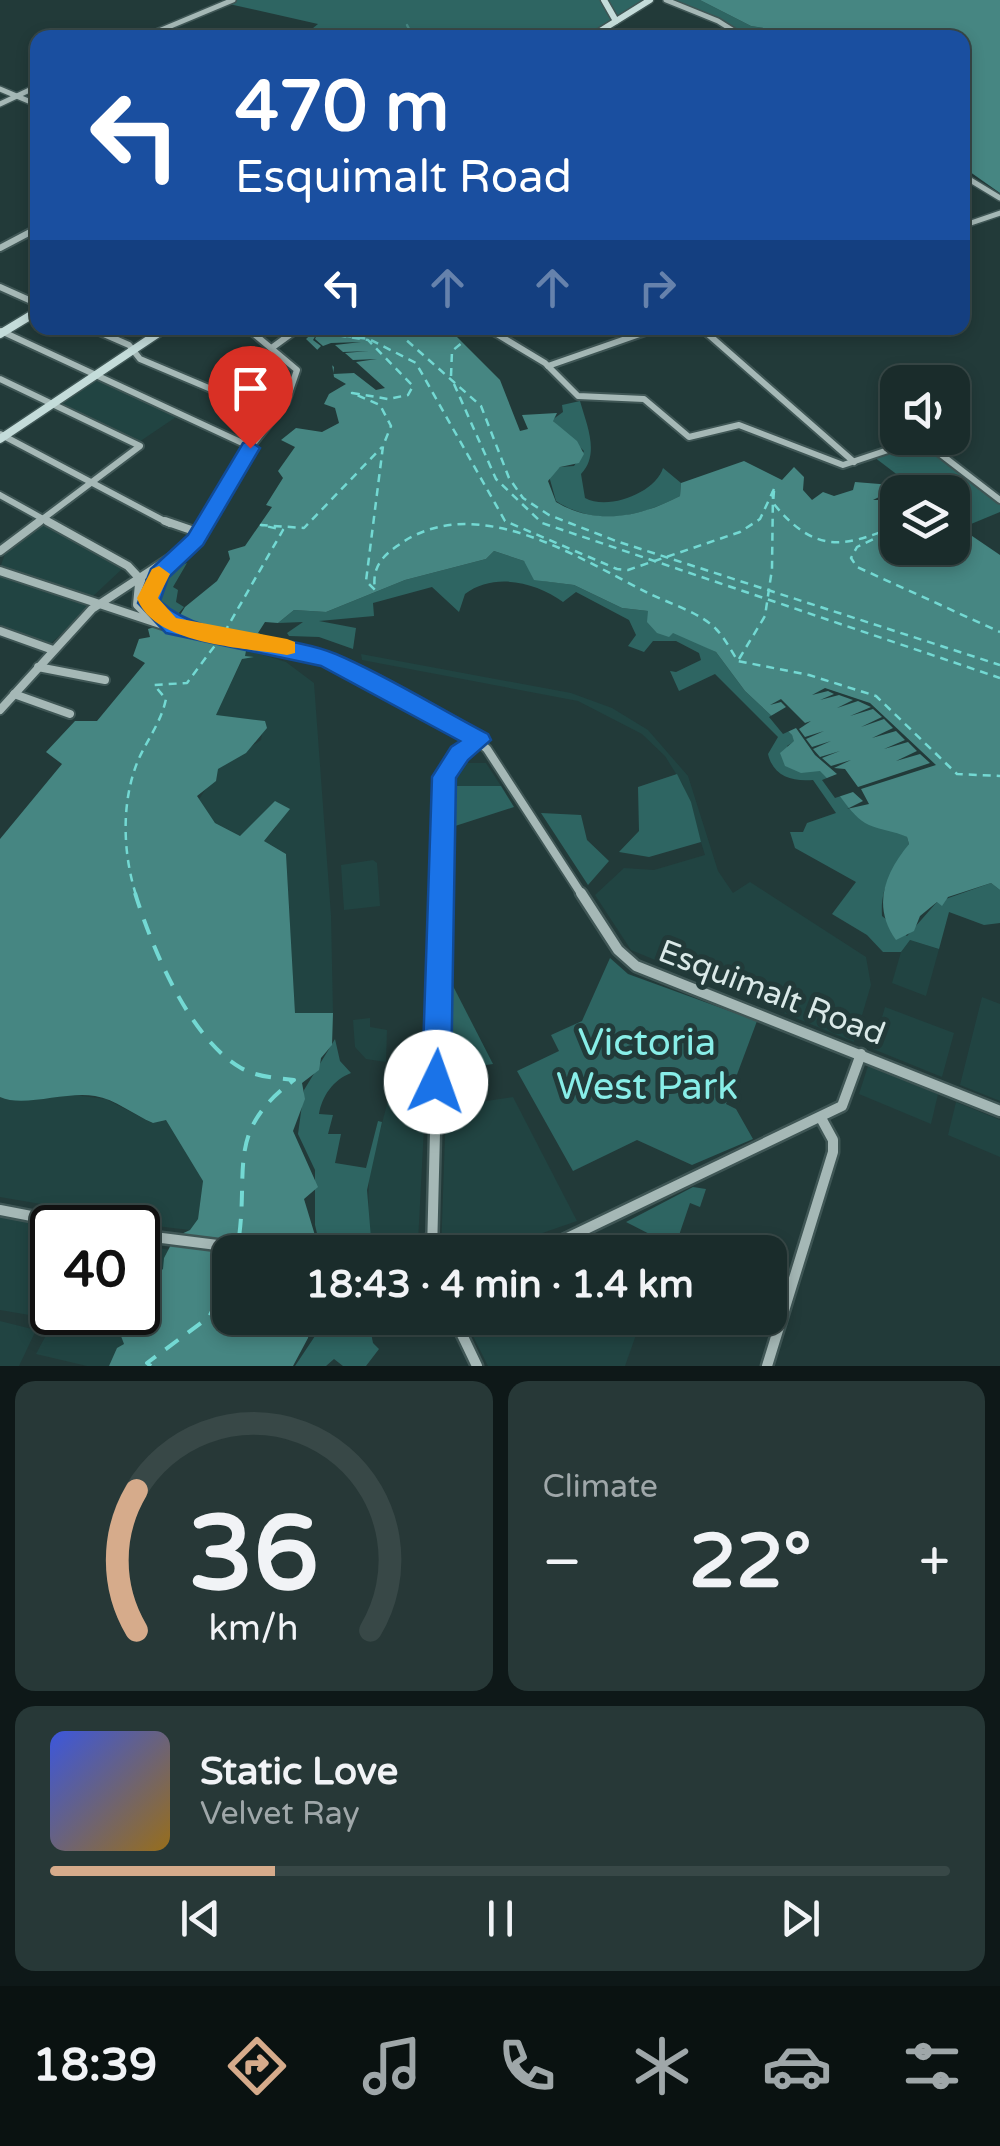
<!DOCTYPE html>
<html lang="en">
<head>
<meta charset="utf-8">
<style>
  :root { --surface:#1a2c2b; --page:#273837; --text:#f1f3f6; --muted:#9fa7a9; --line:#384847; --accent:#d6ab8b }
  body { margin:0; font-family:"Varela Round",sans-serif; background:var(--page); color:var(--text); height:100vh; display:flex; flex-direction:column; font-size:38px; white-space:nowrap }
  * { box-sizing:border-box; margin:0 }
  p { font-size:32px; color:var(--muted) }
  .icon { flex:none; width:55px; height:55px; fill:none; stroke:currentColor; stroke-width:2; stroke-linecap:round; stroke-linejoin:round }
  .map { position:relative; height:1366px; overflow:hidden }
  .sheet { display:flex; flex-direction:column; gap:15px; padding:15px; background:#0e1818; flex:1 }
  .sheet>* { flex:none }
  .banner { position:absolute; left:30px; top:30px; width:940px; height:305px; border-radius:20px; box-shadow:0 5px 15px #0003,0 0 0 2px var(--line); background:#1a4fa0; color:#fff; overflow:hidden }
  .fabs { position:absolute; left:880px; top:365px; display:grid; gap:20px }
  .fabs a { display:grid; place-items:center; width:90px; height:90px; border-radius:20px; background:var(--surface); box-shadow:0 5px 15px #0003,0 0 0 2px var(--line); font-size:50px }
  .speed { position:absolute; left:30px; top:1205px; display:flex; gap:20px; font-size:50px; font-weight:700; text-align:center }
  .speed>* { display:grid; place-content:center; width:130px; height:130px; border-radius:50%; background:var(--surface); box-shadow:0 5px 15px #0003,0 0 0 2px var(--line); line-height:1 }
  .speed .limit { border:5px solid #111; border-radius:15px; background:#fff; color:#111 }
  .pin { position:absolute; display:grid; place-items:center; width:85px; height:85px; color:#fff; margin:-102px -42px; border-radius:50% 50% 50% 0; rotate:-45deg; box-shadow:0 0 10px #0007 }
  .pin .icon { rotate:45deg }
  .me { position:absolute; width:110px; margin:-55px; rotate:3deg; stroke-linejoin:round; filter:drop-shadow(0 0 8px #0008) }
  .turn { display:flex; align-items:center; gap:35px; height:210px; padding:0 40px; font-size:45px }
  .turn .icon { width:130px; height:130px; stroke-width:2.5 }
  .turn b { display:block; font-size:70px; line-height:85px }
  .lanes { display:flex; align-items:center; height:95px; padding:0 40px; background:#0003; justify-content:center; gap:50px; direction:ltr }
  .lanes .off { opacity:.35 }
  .big { font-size:75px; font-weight:700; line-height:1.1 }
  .sheet .card { flex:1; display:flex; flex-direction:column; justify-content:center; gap:15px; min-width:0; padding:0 35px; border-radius:20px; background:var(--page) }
  .sheet .dial { align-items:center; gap:0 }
  .dial svg { height:260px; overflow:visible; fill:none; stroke:var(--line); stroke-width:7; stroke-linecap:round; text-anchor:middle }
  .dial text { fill:var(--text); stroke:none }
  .song { display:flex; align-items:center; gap:30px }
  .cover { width:120px; height:120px; border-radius:15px; background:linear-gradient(135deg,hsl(230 70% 55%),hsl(40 70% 35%)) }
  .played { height:10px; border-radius:5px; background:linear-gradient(90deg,var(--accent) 25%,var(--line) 25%) }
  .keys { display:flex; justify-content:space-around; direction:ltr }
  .heat { display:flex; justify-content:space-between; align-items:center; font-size:55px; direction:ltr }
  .sheet .tiles { flex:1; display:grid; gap:15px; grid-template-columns:1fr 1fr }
  .card:last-child { grid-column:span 2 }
  .trip { position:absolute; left:212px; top:1235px; width:575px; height:100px; border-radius:20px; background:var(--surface); box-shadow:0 5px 15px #0003,0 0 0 2px var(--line); font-weight:700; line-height:100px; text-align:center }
  .tabs { display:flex; height:160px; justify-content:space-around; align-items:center; background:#0a1211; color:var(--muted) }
  .tabs .icon { width:70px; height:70px }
  .tabs .active { color:var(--accent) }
  .tabs b { font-size:45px; color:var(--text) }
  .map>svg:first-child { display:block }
  .built { fill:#214442 }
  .green { fill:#2e6562 }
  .water { fill:#468682 }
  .pier { fill:#223a39 }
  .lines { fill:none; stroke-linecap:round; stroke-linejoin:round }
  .stream { stroke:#468682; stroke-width:2.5 }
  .ferry-far1 { stroke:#73d9d3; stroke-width:2.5; stroke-dasharray:8 6; stroke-linecap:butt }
  .ferry { stroke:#73d9d3; stroke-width:4; stroke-dasharray:16 12; stroke-linecap:butt }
  .secondary-far3-casing { stroke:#3f5655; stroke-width:8 }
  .secondary-far2-casing { stroke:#3f5655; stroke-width:10 }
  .secondary-far1-casing { stroke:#3f5655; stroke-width:12 }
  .secondary-casing { stroke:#3f5655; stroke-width:15 }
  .primary-far1-casing { stroke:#3f5655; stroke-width:9 }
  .primary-casing { stroke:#3f5655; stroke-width:11 }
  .secondary-far3 { stroke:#a5b8b6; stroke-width:5 }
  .secondary-far2 { stroke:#a5b8b6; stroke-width:6 }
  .secondary-far1 { stroke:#a5b8b6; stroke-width:8 }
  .secondary { stroke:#a5b8b6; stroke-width:10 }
  .primary-far1 { stroke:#c4dcda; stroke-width:6 }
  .primary { stroke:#c4dcda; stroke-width:8 }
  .route { fill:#1a73e8; stroke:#114b97; stroke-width:2.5 }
  .slow { fill:#f59e0b }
  .labels { text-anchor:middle; stroke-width:10; stroke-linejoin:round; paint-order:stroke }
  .street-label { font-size:32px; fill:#dae9e8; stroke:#223a39 }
  .near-park-label { font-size:38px; fill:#88eee8; stroke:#223a39 }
</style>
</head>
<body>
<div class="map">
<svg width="1000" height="1366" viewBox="0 0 1000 1366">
  <rect width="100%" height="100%" fill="#223a39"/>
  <!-- built -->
  <g class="built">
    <polygon points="97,380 143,400 176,417 139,442 60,404"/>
    <polygon points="43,523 121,566 123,568 91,598 0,568 6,551"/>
    <polygon points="0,576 87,605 89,608 49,645 0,627"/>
    <polygon points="247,650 286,662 314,683 331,915 333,1013 295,1013 286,854 264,841 276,827 275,802 240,836 215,823 198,801 218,769 261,740 264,721 215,716 243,658 253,658 244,656"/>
    <polygon points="361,654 571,693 612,708 648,730 688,776 718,871 733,893 750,882 866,957 871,985 854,1042 631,950 595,895 624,868 654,870 705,855 683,785 665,756 642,734 578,701 362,660"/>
    <polygon points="458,763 486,763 501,786 450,786"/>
    <polygon points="373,860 377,863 380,906 344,910 341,865"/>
    <polygon points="910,940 939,949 926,996 892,983 901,952"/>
    <polygon points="982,997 1000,1004 1000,1101 960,1085"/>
    <polygon points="885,1007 954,1033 942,1077 873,1049"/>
    <polygon points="370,1018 370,1027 387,1030 386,1062 366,1059 355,1047 353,1020"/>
    <polygon points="868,1066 938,1094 931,1124 859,1094"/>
    <polygon points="393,1081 423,1083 426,1089 418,1242 371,1239 368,1222 369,1174"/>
    <polygon points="58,1093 106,1099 152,1123 166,1119 172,1125 203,1181 198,1219 190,1230 105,1220 93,1213 0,1197 0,1097 33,1099"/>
    <polygon points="513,1097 577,1221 494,1250 441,1252 446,1107"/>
    <polygon points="956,1102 1000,1120 1000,1157 948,1135"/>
    <polygon points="0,1216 61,1227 52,1228 52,1299 41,1317 0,1310"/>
    <polygon points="138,1243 169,1250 164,1269 138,1299"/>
    <polygon points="58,1313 133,1313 122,1336 124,1344 109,1366 87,1366 36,1354"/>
    <polygon points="464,1318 642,1318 625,1366 488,1366"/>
    <polygon points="0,1321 36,1330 19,1366 0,1366"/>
  </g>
  <!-- green -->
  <g class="green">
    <polygon points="236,0 644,0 645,1 584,38 302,37 318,24 229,4"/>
    <polygon points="669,0 700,0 751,26 819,37 747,37"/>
    <path d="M580 401C587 426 600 454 581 474L585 498C609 511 656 492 663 468L681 483 680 496C640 517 596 527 556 501L549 476 560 467 574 466 584 451 552 420 563 412 562 405Z"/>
    <polygon points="917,441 927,443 1000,504 1000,512 971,524 953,516 952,492 920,492 874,457"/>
    <path d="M494 551 524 561 543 581 574 585 622 608 648 611 649 618 716 652 745 691 792 735 795 741 787 746 808 771H821L858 816 873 826 888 827 907 837 909 844C894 869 880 885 882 916L907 936 937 902 991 883 1000 890V923L984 925 949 912 939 949 910 940 901 952H883L867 935 832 914 856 882 795 848 790 832H803L807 823 836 813 813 780C792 782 773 776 768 754L778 737 715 674 679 691 670 671 676 672 701 660 699 653 676 641H653L644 652 628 646 636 635 629 620 576 592 563 602C536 582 494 572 465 594L459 612 432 587 373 603 374 616 319 621 356 628 353 649 319 637 289 636 287 633 303 622 278 623 294 610 326 612 405 580 486 559Z"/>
    <polygon points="187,563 173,587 178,590 176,602 184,607 173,620 164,614 153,594 168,570"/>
    <polygon points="677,774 691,802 701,842 649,857 619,852 639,831 638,787"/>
    <polygon points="450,786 501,786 514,807 449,828"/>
    <polygon points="541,813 581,815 587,840 609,861 588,885"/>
    <polygon points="610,958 628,974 757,1021 726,1104 736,1109 753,1139 692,1165 637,1140 573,1171 517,1071 559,1051 551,1035 582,1021"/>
    <polygon points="451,985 453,986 493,1064 445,1071 446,988"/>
    <path d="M335 1039 340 1061 351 1073C333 1080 322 1096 319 1114L333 1115 328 1134H341L335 1163 366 1168 378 1121 382 1122 367 1190 371 1238 418 1242 412 1252 321 1250 315 1225V1170L298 1134 304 1090Z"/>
    <polygon points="693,1187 706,1189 700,1207 690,1203 675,1247 626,1222"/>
    <polygon points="327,1318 368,1318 373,1343 379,1349 366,1366 343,1366 334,1359 326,1366 295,1366"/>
  </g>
  <!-- water -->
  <g class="water">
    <polygon points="700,0 1000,0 1000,193 963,167 962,38 819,37 751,26"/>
    <path d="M318 328 451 331 500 380 520 431 528 429 522 415 557 413 553 421 577 441 584 454 579 463 560 467 548 481 556 502C596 526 640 517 680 496L681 483 744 461 782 480 794 467 804 477 803 490 812 500 823 492 834 496 853 490 855 482 892 485 895 489 873 500H897L898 548H952L953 523 1000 555V890L991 883 948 897 942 906 937 902 920 916 914 931 896 940C871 905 886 872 909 844L907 837C894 831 881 830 869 825 848 815 837 787 820 771L801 773 785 766 780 753 794 741 792 735 745 691 716 652 673 633 669 637 657 633 647 622 648 611 622 608 574 585 534 580 524 561 494 551 486 559 405 580 326 612 294 610 278 623 265 622 258 633 266 636 253 652 246 651 245 656 254 657 242 659 216 715 265 721 267 728 246 753 218 769 216 781 197 796 215 823 240 836 275 801 290 809 264 841 286 854 295 1013H333L332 1045 321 1058 319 1070 302 1083 305 1099 293 1131 318 1187 304 1199 320 1252H230V1318H311L308 1338 293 1366H109L117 1348 124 1344 121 1336 133 1313 138 1312 144 1286 163 1269 164 1258 175 1237 190 1230 198 1219 203 1181 166 1120 153 1123C134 1115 115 1099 95 1096 65 1091 24 1108 0 1097V839L62 764 46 752 75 721H97L145 663 133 656 139 639 150 637 148 629 177 620 185 607 217 581 230 559 228 551 245 546 272 507 266 505 283 478 278 471 295 447 281 440 296 428 322 432 339 423 335 408 324 404 329 394 346 384 334 377 332 364 306 339Z"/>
  </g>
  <!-- pier -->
  <g class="pier">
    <polygon points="320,328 315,339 323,346 331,343 361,342 335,345 343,352 369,351 345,353 353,360 377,359 356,362 385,388 376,390 354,373 333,374 334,367 316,351 321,346 313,340"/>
    <polygon points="825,688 870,703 936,765 861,789 869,804 847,809 863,801 853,792 835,798 822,780 837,774 815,755 796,728 783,734 769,717 786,707 781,702 770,705 781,699 805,723 811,721 799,729 805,737 824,731 806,739 812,747 831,741 813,749 820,757 840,751 822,758 831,766 851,760 834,768 845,769 858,787 930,763 920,754 896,761 917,751 908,742 884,749 905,740 896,731 872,738 893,728 884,719 861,727 882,717 873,709 850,716 871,707 858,701 837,708 853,700 839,695 820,700 834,694 828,691 812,695"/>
  </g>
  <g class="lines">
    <!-- stream -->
    <g class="stream">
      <polyline points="407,25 409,29"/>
      <polyline points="402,36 409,33"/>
    </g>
    <!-- ferry-far1 -->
    <g class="ferry-far1">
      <polyline points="408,329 404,338 481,406 509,478 523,498 549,515 616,541 1000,665"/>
      <polyline points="451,376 452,351 463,342"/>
      <polyline points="454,384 496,479 542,523 1000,678"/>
      <path d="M774 489 760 519 740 532 628 570 617 569 505 521 416 363 369 339 317 332 368 340 413 386 408 395 388 399 352 393 380 405 391 426 383 446 366 581 375 590C372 569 380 558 397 546 475 489 576 557 648 593 668 603 701 613 716 629 725 638 731 651 738 661L809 675 876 696 957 774 1000 776"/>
      <path d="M774 491 773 503C814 553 842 549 898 525"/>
      <polyline points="898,527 857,547 851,558 857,567 1000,632"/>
      <polyline points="224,633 283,530 261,525 304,528 382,447"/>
      <polyline points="739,659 765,616 772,569 773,491"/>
      <path d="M136 895C123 854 121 804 137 763 146 741 161 723 166 699L154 685 187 683 219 640"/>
    </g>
    <!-- ferry -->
    <g class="ferry">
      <path d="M135 893C152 948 189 1038 241 1068 257 1077 276 1078 294 1080 224 1132 250 1169 238 1244"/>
      <polyline points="151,1366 147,1363 209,1317 230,1277"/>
    </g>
    <!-- secondary-far3 casing -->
    <g class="secondary-far3-casing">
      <g id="secondary-far3">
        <polyline points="666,0 718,21 745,38"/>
        <polyline points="142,38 233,0"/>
        <polyline points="0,89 38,105"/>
        <polyline points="0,104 38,86"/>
        <polyline points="962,175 1000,198"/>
        <polyline points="962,226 1000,213"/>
        <polyline points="32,231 38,228"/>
      </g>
    </g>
    <!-- secondary-far2 casing -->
    <g class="secondary-far2-casing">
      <g id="secondary-far2">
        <polyline points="0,248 36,229"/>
        <polyline points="0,287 38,304"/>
        <polyline points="90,328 129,345 140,359 275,416"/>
        <polyline points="487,328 545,363 578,396 644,399 689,437 739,425 843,465 921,439 1000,500"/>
        <polyline points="701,328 854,462"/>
        <polyline points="1,331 251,447"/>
        <polyline points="273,347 299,328"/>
        <polyline points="548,366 657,328"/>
        <polyline points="0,379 140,446 36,524"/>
        <polyline points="0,434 170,524"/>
        <polyline points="0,495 52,524"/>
        <polyline points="204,524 235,467 286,402 297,370 247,328"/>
      </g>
    </g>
    <!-- secondary-far1 casing -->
    <g class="secondary-far1-casing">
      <g id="secondary-far1">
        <polyline points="47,521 128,566 141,580 152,609 174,627 317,655 469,733 487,749 582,895"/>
        <polyline points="165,521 200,533"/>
        <polyline points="0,551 40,521"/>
        <polyline points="0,571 166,626"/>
        <polyline points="139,584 137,605 153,621"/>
        <polyline points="148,597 162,570"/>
        <polyline points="0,631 53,650"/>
        <polyline points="38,667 105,680"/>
        <polyline points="14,694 70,714"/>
        <polyline points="0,710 92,609 193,543 205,521"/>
        <polyline points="441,895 444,782 455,758 479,741"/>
      </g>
    </g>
    <!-- secondary casing -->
    <g class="secondary-casing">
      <g id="secondary">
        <polyline points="581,893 618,950 636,966 1000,1111"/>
        <polyline points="0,1210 93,1228"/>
        <polyline points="138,1235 273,1252"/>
        <polyline points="424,1252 430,1238"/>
        <polyline points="432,1252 441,893"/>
        <polyline points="538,1252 842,1106 861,1054"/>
        <polyline points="454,1318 477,1366"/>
        <polyline points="767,1366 833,1152 833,1140 821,1118"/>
      </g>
    </g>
    <!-- primary-far1 casing -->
    <g class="primary-far1-casing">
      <g id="primary-far1">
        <polyline points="604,0 616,21"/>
        <polyline points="589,38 650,0"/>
      </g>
    </g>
    <!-- primary casing -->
    <g class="primary-casing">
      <g id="primary">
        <polyline points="0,334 38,311"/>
        <polyline points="0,439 166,328"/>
      </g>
    </g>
    <!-- secondary-far3 -->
    <use href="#secondary-far3" class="secondary-far3"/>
    <!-- secondary-far2 -->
    <use href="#secondary-far2" class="secondary-far2"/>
    <!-- secondary-far1 -->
    <use href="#secondary-far1" class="secondary-far1"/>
    <!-- secondary -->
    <use href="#secondary" class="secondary"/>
    <!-- primary-far1 -->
    <use href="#primary-far1" class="primary-far1"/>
    <!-- primary -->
    <use href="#primary" class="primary"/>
  </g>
  <!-- route -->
  <path class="route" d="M250 441 260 448 203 545 168 578 160 601C204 642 281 631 336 654 388 676 438 708 488 734L491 740 468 760 456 778 451 1082 447 1091 436 1095 426 1091 422 1082 432 777 451 747 460 741 321 666 166 633 138 603 151 569 188 535 243 443Z"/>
  <!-- slow -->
  <path class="slow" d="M159 566 170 574 158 598 176 618 287 639 295 642V653L287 655C242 647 154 645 137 598L152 569Z"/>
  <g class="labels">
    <!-- street labels -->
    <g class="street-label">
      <text transform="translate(772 992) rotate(21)" y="11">Esquimalt Road</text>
    </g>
    <!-- near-park labels -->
    <g class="near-park-label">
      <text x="647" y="1055">Victoria<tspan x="647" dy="44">West Park</tspan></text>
    </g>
  </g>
</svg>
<div class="fabs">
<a><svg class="icon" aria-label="sound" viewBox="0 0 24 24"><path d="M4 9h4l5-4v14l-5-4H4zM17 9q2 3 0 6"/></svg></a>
<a><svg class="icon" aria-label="layers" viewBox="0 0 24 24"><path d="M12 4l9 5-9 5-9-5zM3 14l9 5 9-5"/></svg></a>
</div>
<div class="speed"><div class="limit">40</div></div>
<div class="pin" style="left:250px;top:448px;background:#d93025"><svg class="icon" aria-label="arrive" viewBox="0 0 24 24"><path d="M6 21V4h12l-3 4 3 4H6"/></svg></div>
<svg class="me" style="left:436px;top:1082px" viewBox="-20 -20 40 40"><circle r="19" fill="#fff"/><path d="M0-13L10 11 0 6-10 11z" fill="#1a73e8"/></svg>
<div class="trip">18:43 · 4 min · 1.4 km</div>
<div class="banner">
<div class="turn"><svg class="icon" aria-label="left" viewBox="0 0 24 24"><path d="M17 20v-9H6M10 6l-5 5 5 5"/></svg><div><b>470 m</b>Esquimalt Road</div></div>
<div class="lanes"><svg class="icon" aria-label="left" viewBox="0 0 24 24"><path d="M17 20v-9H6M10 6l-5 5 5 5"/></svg><svg class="icon off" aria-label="ahead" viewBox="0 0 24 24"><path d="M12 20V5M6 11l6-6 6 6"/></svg><svg class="icon off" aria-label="ahead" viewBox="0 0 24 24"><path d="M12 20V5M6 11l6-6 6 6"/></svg><svg class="icon off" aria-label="right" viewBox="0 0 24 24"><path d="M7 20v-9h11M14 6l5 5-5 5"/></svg></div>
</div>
</div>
<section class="sheet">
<div class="tiles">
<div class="card dial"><svg viewBox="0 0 100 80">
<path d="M14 69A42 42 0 1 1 86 69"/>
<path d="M14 69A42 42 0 0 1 14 26" stroke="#d6ab8b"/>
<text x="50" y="56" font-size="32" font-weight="700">36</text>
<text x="50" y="72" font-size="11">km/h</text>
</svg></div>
<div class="card"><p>Climate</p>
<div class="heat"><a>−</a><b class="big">22°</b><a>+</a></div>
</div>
<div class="card">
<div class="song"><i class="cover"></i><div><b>Static Love</b><p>Velvet Ray</p></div></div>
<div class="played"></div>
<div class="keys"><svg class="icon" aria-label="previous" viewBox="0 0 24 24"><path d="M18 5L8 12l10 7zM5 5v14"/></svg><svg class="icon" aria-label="pause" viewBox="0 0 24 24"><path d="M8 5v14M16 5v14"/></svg><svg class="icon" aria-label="next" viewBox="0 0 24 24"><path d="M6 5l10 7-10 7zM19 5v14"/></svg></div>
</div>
</div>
</section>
<nav class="tabs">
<b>18:39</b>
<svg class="icon active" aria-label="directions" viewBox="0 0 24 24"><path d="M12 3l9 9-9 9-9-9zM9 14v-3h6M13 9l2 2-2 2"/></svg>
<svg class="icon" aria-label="music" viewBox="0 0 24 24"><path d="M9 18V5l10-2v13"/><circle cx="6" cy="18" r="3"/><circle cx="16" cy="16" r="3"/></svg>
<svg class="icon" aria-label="phone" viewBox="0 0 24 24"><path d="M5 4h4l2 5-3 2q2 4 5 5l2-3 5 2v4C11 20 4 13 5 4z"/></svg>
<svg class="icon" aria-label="climate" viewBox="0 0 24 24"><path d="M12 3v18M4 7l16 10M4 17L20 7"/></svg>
<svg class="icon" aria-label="car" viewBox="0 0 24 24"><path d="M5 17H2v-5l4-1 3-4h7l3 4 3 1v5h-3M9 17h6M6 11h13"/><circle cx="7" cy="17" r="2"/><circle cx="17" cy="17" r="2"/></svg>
<svg class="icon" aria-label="filters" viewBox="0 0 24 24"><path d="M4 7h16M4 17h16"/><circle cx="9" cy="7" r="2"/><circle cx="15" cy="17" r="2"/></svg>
</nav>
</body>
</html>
